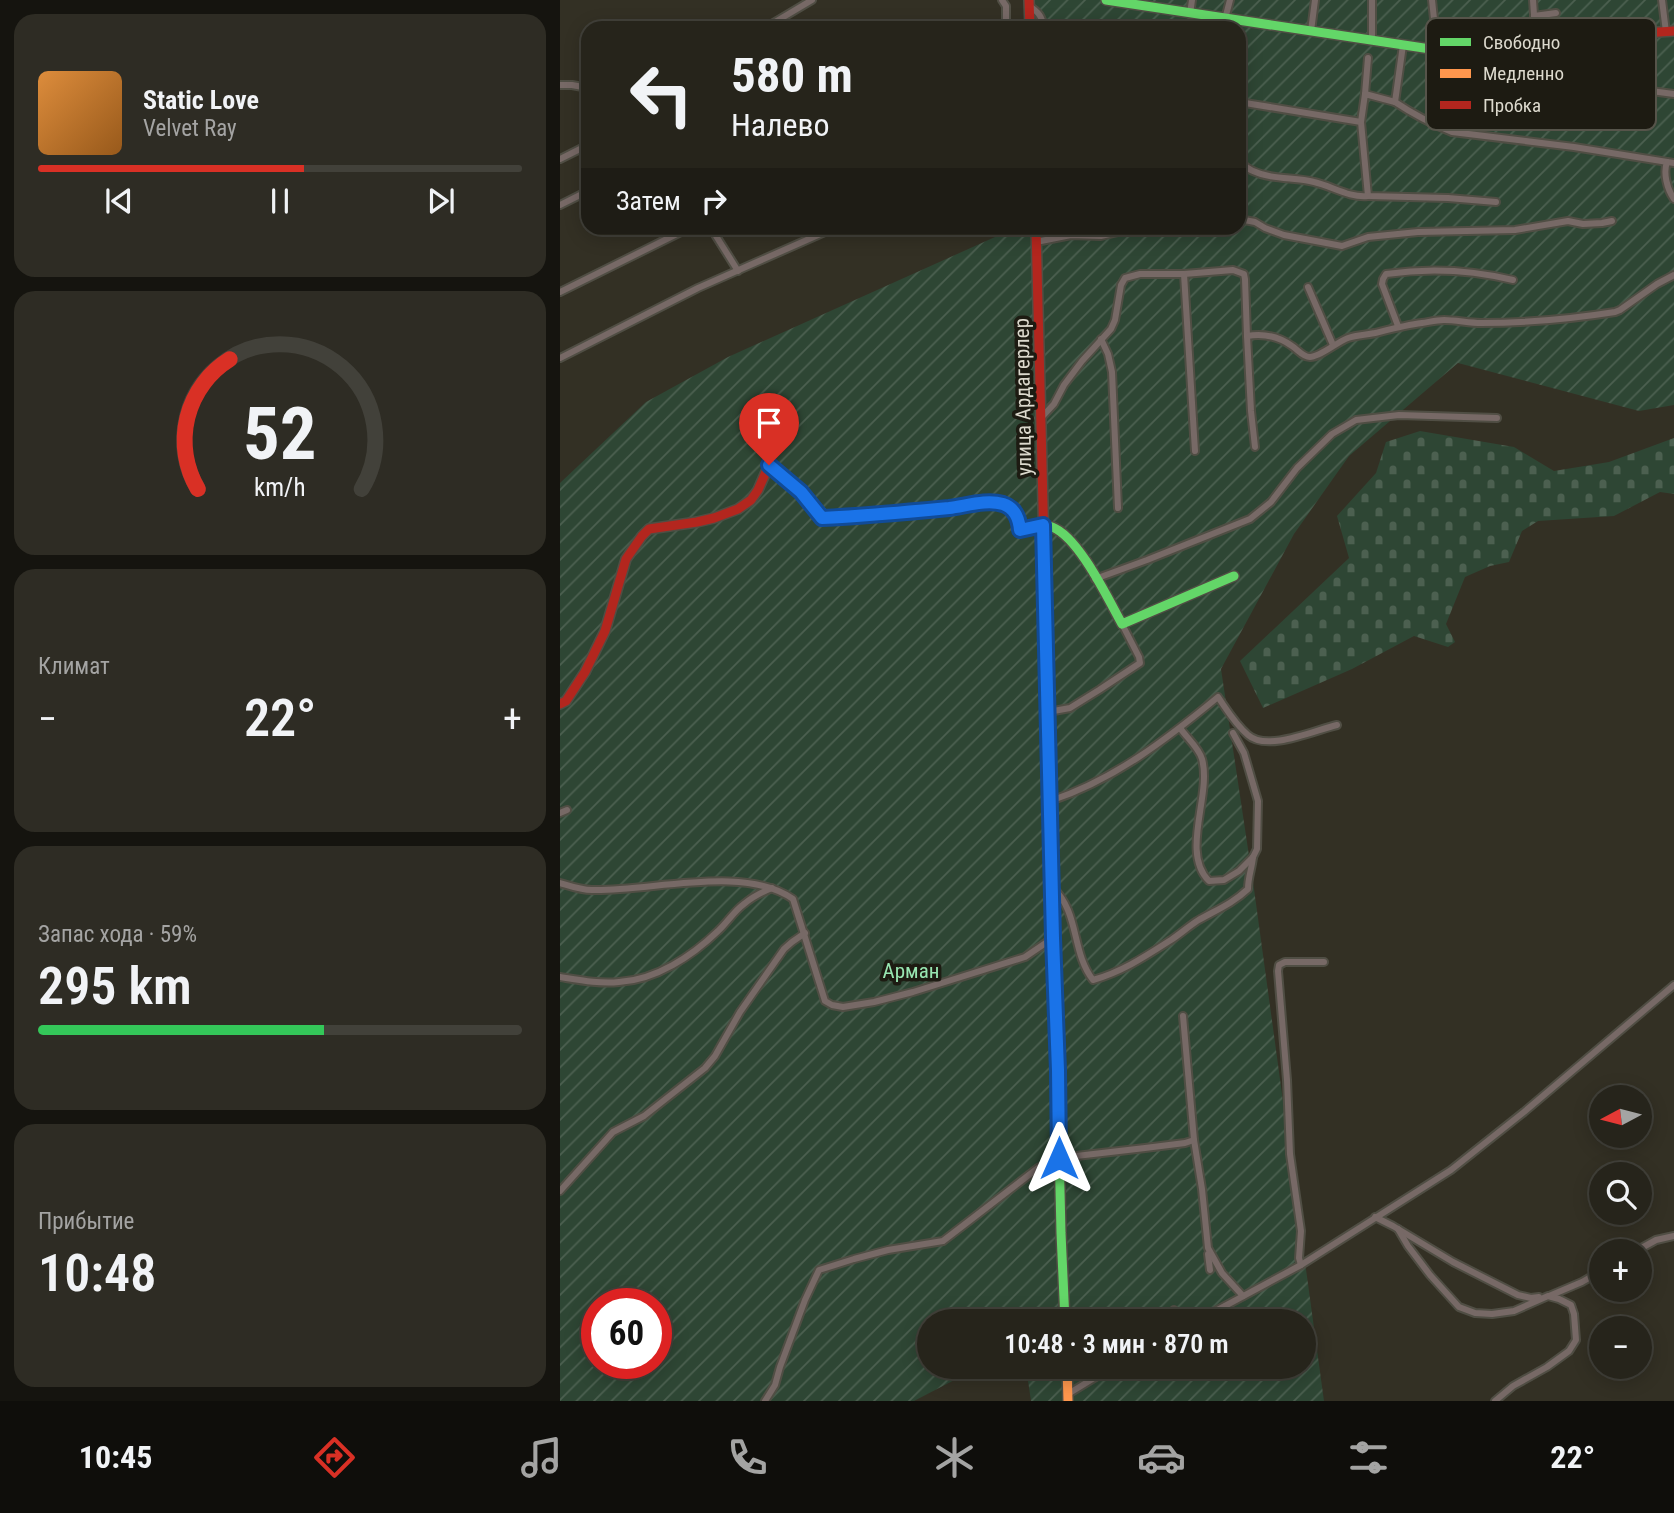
<!DOCTYPE html>
<html lang="ru">
<head>
<meta charset="utf-8">
<style>
  :root { --surface:#26241b; --page:#2e2c24; --text:#f1f3f6; --muted:#a4a4a3; --line:#42413a; --accent:#d93025 }
  body { margin:0; font-family:"Roboto Condensed",sans-serif; background:var(--page); color:var(--text); height:100vh; display:flex; flex-direction:column; font-size:26px; white-space:nowrap }
  * { box-sizing:border-box; margin:0 }
  p { font-size:23px; color:var(--muted) }
  .icon { flex:none; width:38px; height:38px; fill:none; stroke:currentColor; stroke-width:2; stroke-linecap:round; stroke-linejoin:round }
  .map { position:relative; flex:1; overflow:hidden }
  .panel { display:flex; flex-direction:column; gap:14px; padding:14px; background:#15140f; width:560px }
  .panel>* { flex:none }
  .guide { position:absolute; left:21px; top:21px; width:665px; height:214px; border-radius:21px; box-shadow:0 4px 18px #0003,0 0 0 2px var(--line); background:#26241b; color:var(--text); overflow:hidden }
  .needle { width:46px; rotate:263deg }
  .buttons { position:absolute; left:1029px; top:1085px; display:grid; gap:14px }
  .buttons a { display:grid; place-items:center; width:63px; height:63px; border-radius:50%; background:var(--surface); box-shadow:0 4px 18px #0003,0 0 0 2px var(--line); font-size:35px }
  .speed { position:absolute; left:21px; top:1288px; display:flex; gap:14px; font-size:35px; font-weight:700; text-align:center }
  .speed>* { display:grid; place-content:center; width:91px; height:91px; border-radius:50%; background:var(--surface); box-shadow:0 4px 18px #0003,0 0 0 2px var(--line); line-height:1 }
  .speed .limit { border:10px solid #d22; background:#fff; color:#111 }
  .pin { position:absolute; display:grid; place-items:center; width:60px; height:60px; color:#fff; margin:-72px -30px; border-radius:50% 50% 50% 0; rotate:-45deg; box-shadow:0 0 7px #0007 }
  .pin .icon { rotate:45deg }
  .me { position:absolute; width:77px; margin:-38px; rotate:0deg; stroke-linejoin:round; filter:drop-shadow(0 0 5px #0008) }
  .turn { display:flex; align-items:center; gap:24px; height:147px; padding:0 35px; font-size:32px }
  .turn .icon { width:91px; height:91px; stroke-width:2.5 }
  .turn b { display:block; font-size:49px; line-height:60px }
  .then { display:flex; align-items:center; height:66px; padding:0 35px; background:#0003; gap:14px; font-size:26px }
  .big { font-size:52px; font-weight:600; line-height:1.1 }
  .panel .tile { flex:1; display:flex; flex-direction:column; justify-content:center; gap:10px; min-width:0; padding:0 24px; border-radius:21px; background:var(--page) }
  .panel .dial { align-items:center; gap:0 }
  .dial svg { height:182px; overflow:visible; fill:none; stroke:var(--line); stroke-width:7; stroke-linecap:round; text-anchor:middle }
  .dial text { fill:var(--text); stroke:none }
  .song { display:flex; align-items:center; gap:21px }
  .cover { width:84px; height:84px; border-radius:10px; background:linear-gradient(135deg,hsl(30 70% 55%),hsl(30 70% 35%)) }
  .played { height:7px; border-radius:4px; background:linear-gradient(90deg,var(--accent) 55%,var(--line) 55%) }
  .keys { display:flex; justify-content:space-around; direction:ltr }
  .heat { display:flex; justify-content:space-between; align-items:center; font-size:38px; direction:ltr }
  .charge { height:10px; border-radius:5px; background:linear-gradient(90deg,#34c759 59%,var(--line) 0) }
  .trip { position:absolute; left:357px; top:1309px; width:399px; height:70px; border-radius:35px; background:var(--surface); box-shadow:0 4px 18px #0003,0 0 0 2px var(--line); font-weight:600; line-height:70px; text-align:center }
  .tabs { display:flex; height:112px; justify-content:space-around; align-items:center; background:#0f0e0b; color:var(--muted) }
  .tabs .icon { width:49px; height:49px }
  .tabs .current { color:var(--accent) }
  .tabs b { font-size:32px; color:var(--text) }
  main { display:flex; flex:1; min-height:0 }
  .map>svg:first-child { display:block }
  .cemetery { fill:url(#cemetery-stones) }
  .garden { fill:url(#garden-furrows); fill-rule:evenodd }
  .lines { fill:none; stroke-linecap:round; stroke-linejoin:round }
  .street-casing { stroke:#504e44; stroke-width:10 }
  .fast-casing { stroke:#504e44; stroke-width:12 }
  .slow-casing { stroke:#504e44; stroke-width:12 }
  .jam-casing { stroke:#504e44; stroke-width:12 }
  .street { stroke:#776966; stroke-width:6 }
  .fast { stroke:#63d668; stroke-width:9 }
  .slow { stroke:#ff974d; stroke-width:9 }
  .jam { stroke:#b3261e; stroke-width:9 }
  .route-casing { stroke:#114b97; stroke-width:18 }
  .route { stroke:#1a73e8; stroke-width:12 }
  .labels { text-anchor:middle; stroke-width:7; stroke-linejoin:round; paint-order:stroke }
  .street-label { font-size:21px; fill:#dcd9cd; stroke:#1d1b12 }
  .park-label { font-size:21px; fill:#98e6b1; stroke:#1d1b12 }
  .key { fill:#1d1b12; stroke:#56544a; stroke-width:2 }
  .key-label { font-size:19px; fill:#dcd9cd }
</style>
</head>
<body>
<main>
<section class="panel">
<div class="tile">
<div class="song"><i class="cover"></i><div><b>Static Love</b><p>Velvet Ray</p></div></div>
<div class="played"></div>
<div class="keys"><svg class="icon" aria-label="previous" viewBox="0 0 24 24"><path d="M18 5L8 12l10 7zM5 5v14"/></svg><svg class="icon" aria-label="pause" viewBox="0 0 24 24"><path d="M8 5v14M16 5v14"/></svg><svg class="icon" aria-label="next" viewBox="0 0 24 24"><path d="M6 5l10 7-10 7zM19 5v14"/></svg></div>
</div>
<div class="tile dial"><svg viewBox="0 0 100 80">
<path d="M14 69A42 42 0 1 1 86 69"/>
<path d="M14 69A42 42 0 0 1 28 12" stroke="#d93025"/>
<text x="50" y="56" font-size="32" font-weight="700">52</text>
<text x="50" y="72" font-size="11">km/h</text>
</svg></div>
<div class="tile"><p>Климат</p>
<div class="heat"><a>−</a><b class="big">22°</b><a>+</a></div>
</div>
<div class="tile"><p>Запас хода · 59%</p><b class="big">295 km</b><div class="charge"></div></div>
<div class="tile"><p>Прибытие</p><b class="big">10:48</b></div>
</section>
<div class="map">
<svg width="1114" height="1401" viewBox="0 0 1114 1401">
  <defs>
    <pattern id="cemetery-stones" width="16" height="16" patternUnits="userSpaceOnUse" patternTransform="scale(1.75)"><rect width="16" height="16" fill="#2e4634"/><path d="M2 7V4a2 2 0 0 1 4 0v3zM10 15v-3a2 2 0 0 1 4 0v3z" fill="#4c6050"/></pattern>
    <pattern id="garden-furrows" width="10" height="10" patternUnits="userSpaceOnUse" patternTransform="scale(1.75)"><rect width="10" height="10" fill="#2e4634"/><path d="M-1 1l2-2M0 10L10 0M9 11l2-2" fill="none" stroke="#4c6050"/></pattern>
  </defs>
  <rect width="100%" height="100%" fill="#333024"/>
  <!-- cemetery -->
  <polygon class="cemetery" points="860,431 954,447 994,471 1049,462 1114,438 1114,494 1100,492 1054,516 978,521 962,531 949,562 930,566 905,577 886,624 895,642 888,647 854,636 792,669 703,708 680,661 789,558 777,516 816,473 826,442"/>
  <!-- garden -->
  <path class="garden" d="M469 0H1114V405L1079 411 898 363 789 456 734 534 661 669 694 889 764 1401H471L467 1374 404 1375 354 1401H0V483L86 402 168 357 435 237 452 228H679V28H470ZM37 1304H96V1363H37ZM369 1321H744V1367H369Z"/>
  <g class="lines">
    <!-- street casing -->
    <g class="street-casing">
      <g id="street">
        <polyline points="442,0 446,6 446,28"/>
        <polyline points="812,0 812,40"/>
        <polyline points="872,0 878,57 883,62 977,75"/>
        <polyline points="973,0 976,44"/>
        <polyline points="1102,0 1106,32"/>
        <path d="M469 6C479 12 482 17 484 28"/>
        <polyline points="630,14 632,0"/>
        <polyline points="974,16 996,13"/>
        <polyline points="665,19 670,0"/>
        <polyline points="205,28 252,0"/>
        <polyline points="751,31 755,0"/>
        <path d="M843 45 835 102C853 114 872 124 892 132L1014 147 1114 163"/>
        <polyline points="999,79 1114,94"/>
        <polyline points="0,85 12,85 28,88"/>
        <polyline points="805,94 808,58"/>
        <polyline points="679,102 801,122 808,196 888,198 936,202"/>
        <polyline points="801,122 805,94 835,102"/>
        <polyline points="0,159 28,145"/>
        <path d="M679 162C684 165 688 169 693 171 712 180 735 177 754 182 772 186 789 198 808 196"/>
        <path d="M1107 162C1103 173 1107 189 1114 199"/>
        <polyline points="0,205 28,191"/>
        <polyline points="679,219 695,222 705,228 724,235 782,246 808,237 858,232 955,230 1008,221 1023,224 1042,223 1052,221"/>
        <polyline points="151,228 178,271"/>
        <polyline points="476,242 511,235 541,236 575,228"/>
        <polyline points="624,274 673,270 684,274 685,279 687,336"/>
        <polyline points="748,287 773,345"/>
        <polyline points="0,292 129,228"/>
        <path d="M838 326 822 284 823 279 826 274C867 268 912 270 953 280"/>
        <polyline points="541,339 548,354 552,372 558,508"/>
        <polyline points="0,358 138,288 274,228"/>
        <polyline points="481,418 494,404 504,385 522,361 551,329 555,320 561,285 565,278 580,274 624,274 635,451"/>
        <path d="M695 447 691 411 687 336C704 333 718 336 732 346 738 350 743 357 750 357 760 357 777 342 788 338 797 335 806 335 815 333 831 329 846 325 862 323 869 322 877 320 884 320 896 320 909 323 921 323 966 323 1011 319 1055 312L1060 310 1097 284 1114 275"/>
        <polyline points="535,579 587,560 690,519 711,502 737,468 772,434 796,420 839,415 937,418"/>
        <polyline points="488,712 510,708 539,690 580,663 579,657 562,624"/>
        <path d="M620 728C627 738 639 748 642 759 652 795 620 852 649 881L664 880 679 871 693 857 697 849 698 801 684 753 673 733"/>
        <path d="M490 801C554 780 607 739 658 697 667 710 675 724 688 735 707 752 755 730 777 725"/>
        <polyline points="0,813 7,810"/>
        <path d="M0 883C10 886 21 890 32 890 89 892 184 864 233 899L265 1001 272 1005 283 1007 314 1002 353 992 465 957 493 938"/>
        <path d="M492 887C520 912 511 952 533 980 562 972 586 956 611 940 620 934 628 927 637 921 656 910 672 904 688 889 688 877 692 868 693 857"/>
        <path d="M0 977C19 980 40 984 59 982 96 980 132 956 158 931 167 923 174 911 184 904 192 897 202 892 212 888"/>
        <polyline points="634,1140 642,1189 648,1248 662,1273 683,1296"/>
        <polyline points="0,1191 53,1132 84,1116 145,1068 155,1056 180,1012 224,949 232,942 245,933"/>
        <polyline points="815,1217 833,1226 893,1262 958,1295 971,1298 979,1297"/>
        <polyline points="838,1229 848,1246 870,1275 899,1307 915,1313 932,1314 954,1311 988,1296 999,1299 1011,1305 1014,1314 1016,1340 1009,1351 987,1367 953,1386 935,1401"/>
        <polyline points="1076,1251 1096,1240 1114,1236"/>
        <polyline points="648,1254 650,1270"/>
        <polyline points="741,1265 739,1258 741,1231 730,1154 727,1080 718,971 719,965 725,962 764,962"/>
        <polyline points="989,1296 1022,1282 1041,1271"/>
        <polyline points="614,1310 618,1321"/>
        <polyline points="637,1321 741,1265 891,1170 964,1112 1114,985"/>
        <polyline points="508,1394 552,1367"/>
        <polyline points="205,1401 215,1385 220,1367 245,1300 259,1270 294,1259 328,1250 383,1241 478,1168 499,1158 585,1148 625,1143 634,1140 623,1016"/>
      </g>
    </g>
    <!-- fast casing -->
    <g class="fast-casing">
      <g id="fast">
        <polyline points="546,0 877,50 950,46"/>
        <path d="M403 505C429 500 455 496 460 530 470 528 482 523 492 527 519 537 548 599 562 624L674 576"/>
        <polyline points="496,1018 501,1233 505,1321"/>
      </g>
    </g>
    <!-- slow casing -->
    <g class="slow-casing">
      <g id="slow">
        <polyline points="485,584 496,1018"/>
        <polyline points="507,1367 508,1401"/>
      </g>
    </g>
    <!-- jam casing -->
    <g class="jam-casing">
      <g id="jam">
        <polyline points="469,0 470,28"/>
        <polyline points="950,46 1040,36 1114,31"/>
        <polyline points="476,228 485,584"/>
        <polyline points="0,704 6,701 25,672 45,631 66,559 82,536 89,529 137,522 154,518 178,509 191,500 198,490 209,465 241,492 262,518 353,512 403,505"/>
      </g>
    </g>
    <!-- street -->
    <use href="#street" class="street"/>
    <!-- fast -->
    <use href="#fast" class="fast"/>
    <!-- slow -->
    <use href="#slow" class="slow"/>
    <!-- jam -->
    <use href="#jam" class="jam"/>
  </g>
  <g class="lines">
    <!-- route casing -->
    <g class="route-casing">
      <path id="route" d="M209 465 241 492 262 518C305 516 347 512 389 508 406 506 426 499 443 504 455 508 459 518 460 530L483 525 493 938 498 1070 499 1158"/>
    </g>
    <!-- route -->
    <use href="#route" class="route"/>
  </g>
  <g class="labels">
    <!-- street labels -->
    <g class="street-label">
      <text transform="translate(463 397) rotate(-91)" y="7">улица Ардагерлер</text>
    </g>
    <!-- park labels -->
    <g class="park-label">
      <text x="351" y="978">Арман</text>
    </g>
  </g>
  <!-- legend -->
  <rect x="866" y="18" width="230" height="112" rx="10" class="key"/>
  <rect x="880" y="38" width="31" height="8" fill="#63d668"/>
  <rect x="880" y="69" width="31" height="9" fill="#ff974d"/>
  <rect x="880" y="101" width="31" height="8" fill="#b3261e"/>
  <g class="key-label">
    <text x="923" y="49">Свободно</text>
    <text x="923" y="80">Медленно</text>
    <text x="923" y="112">Пробка</text>
  </g>
</svg>
<div class="buttons">
<a><svg class="needle" viewBox="-14 -14 28 28"><path d="M0-13l5 13h-10z" fill="#e53935"/><path d="M0 13l5-13h-10z" fill="#a4a4a3"/></svg></a>
<a><svg class="icon" aria-label="search" viewBox="0 0 24 24"><circle cx="10" cy="10" r="6"/><path d="M15 15l6 6"/></svg></a>
<a>+</a>
<a>−</a>
</div>
<div class="speed"><div class="limit">60</div></div>
<div class="pin" style="left:209px;top:465px;background:#d93025"><svg class="icon" aria-label="arrive" viewBox="0 0 24 24"><path d="M6 21V4h12l-3 4 3 4H6"/></svg></div>
<svg class="me" style="left:499px;top:1158px" viewBox="-20 -20 40 40"><path d="M0-17L14 15 0 8-14 15z" fill="#1a73e8" stroke="#fff" stroke-width="4"/></svg>
<div class="trip">10:48 · 3 мин · 870 m</div>
<div class="guide">
<div class="turn"><svg class="icon" aria-label="left" viewBox="0 0 24 24"><path d="M17 20v-9H6M10 6l-5 5 5 5"/></svg><div><b>580 m</b>Налево</div></div>
<div class="then">Затем<svg class="icon" aria-label="right" viewBox="0 0 24 24"><path d="M7 20v-9h11M14 6l5 5-5 5"/></svg></div>
</div>
</div>
</main>
<nav class="tabs">
<b>10:45</b>
<svg class="icon current" aria-label="directions" viewBox="0 0 24 24"><path d="M12 3l9 9-9 9-9-9zM9 14v-3h6M13 9l2 2-2 2"/></svg>
<svg class="icon" aria-label="music" viewBox="0 0 24 24"><path d="M9 18V5l10-2v13"/><circle cx="6" cy="18" r="3"/><circle cx="16" cy="16" r="3"/></svg>
<svg class="icon" aria-label="phone" viewBox="0 0 24 24"><path d="M5 4h4l2 5-3 2q2 4 5 5l2-3 5 2v4C11 20 4 13 5 4z"/></svg>
<svg class="icon" aria-label="climate" viewBox="0 0 24 24"><path d="M12 3v18M4 7l16 10M4 17L20 7"/></svg>
<svg class="icon" aria-label="car" viewBox="0 0 24 24"><path d="M5 17H2v-5l4-1 3-4h7l3 4 3 1v5h-3M9 17h6M6 11h13"/><circle cx="7" cy="17" r="2"/><circle cx="17" cy="17" r="2"/></svg>
<svg class="icon" aria-label="filters" viewBox="0 0 24 24"><path d="M4 7h16M4 17h16"/><circle cx="9" cy="7" r="2"/><circle cx="15" cy="17" r="2"/></svg>
<b>22°</b>
</nav>
</body>
</html>
